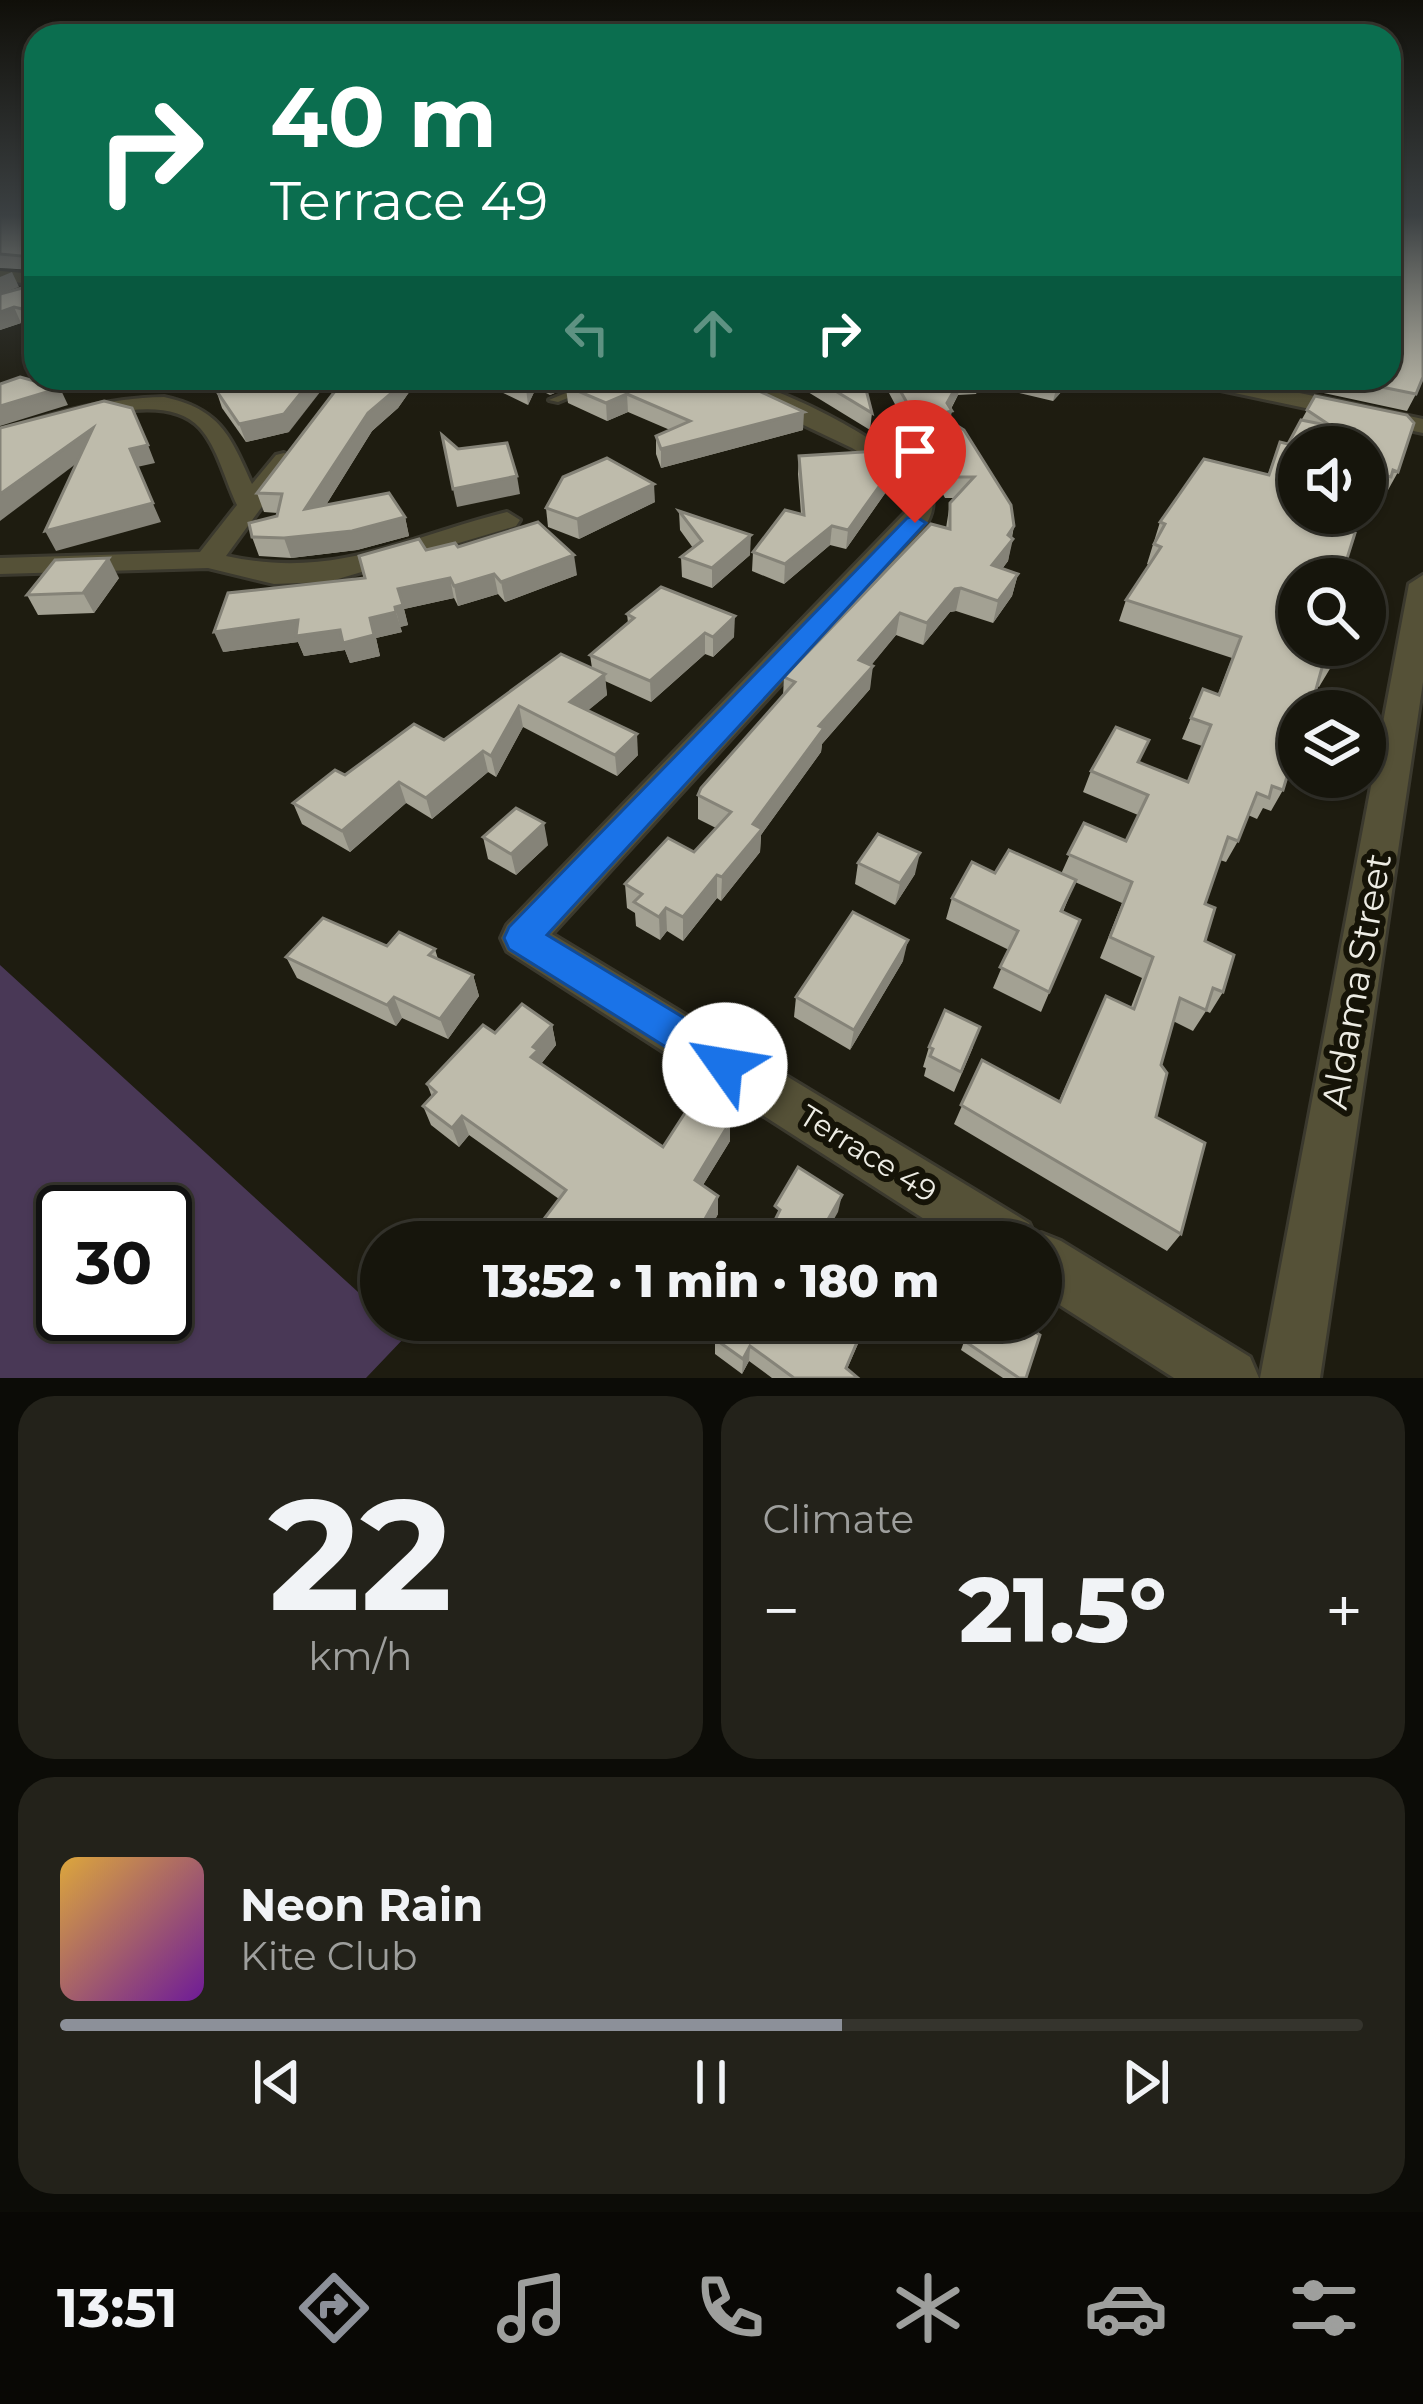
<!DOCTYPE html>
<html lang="en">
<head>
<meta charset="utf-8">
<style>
  :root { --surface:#16150c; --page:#23221a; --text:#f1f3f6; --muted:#9e9f9d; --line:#35342d; --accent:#8c9099 }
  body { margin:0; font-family:Montserrat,sans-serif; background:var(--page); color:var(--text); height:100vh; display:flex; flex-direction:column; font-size:45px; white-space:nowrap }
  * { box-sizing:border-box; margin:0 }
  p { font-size:39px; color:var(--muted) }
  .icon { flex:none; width:66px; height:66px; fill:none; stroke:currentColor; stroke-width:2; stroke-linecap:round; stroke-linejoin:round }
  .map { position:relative; height:1378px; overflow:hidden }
  .panel { display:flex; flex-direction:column; gap:18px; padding:18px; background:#0c0c07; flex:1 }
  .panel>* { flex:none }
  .banner { position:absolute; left:24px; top:24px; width:1377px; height:366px; border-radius:36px; box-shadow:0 3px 9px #0004,0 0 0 3px var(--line); background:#0b6e4f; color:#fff; overflow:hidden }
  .tools { position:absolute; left:1278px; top:426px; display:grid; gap:24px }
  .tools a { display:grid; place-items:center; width:108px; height:108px; border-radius:50%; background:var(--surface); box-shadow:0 3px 9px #0004,0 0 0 3px var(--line); font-size:60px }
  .speed { position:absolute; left:36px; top:1185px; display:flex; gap:24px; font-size:60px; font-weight:700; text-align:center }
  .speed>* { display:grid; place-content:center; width:156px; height:156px; border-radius:50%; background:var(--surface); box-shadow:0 3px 9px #0004,0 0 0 3px var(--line); line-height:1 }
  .speed .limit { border:6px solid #111; border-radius:18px; background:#fff; color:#111 }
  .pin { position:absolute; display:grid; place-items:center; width:102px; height:102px; color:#fff; margin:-123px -51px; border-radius:50% 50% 50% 0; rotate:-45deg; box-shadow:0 0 12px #0007 }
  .pin .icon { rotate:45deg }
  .me { position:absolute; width:132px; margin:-66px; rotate:302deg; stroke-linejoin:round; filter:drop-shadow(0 0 9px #0008) }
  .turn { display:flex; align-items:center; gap:42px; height:252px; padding:0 48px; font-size:54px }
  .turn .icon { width:156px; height:156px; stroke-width:2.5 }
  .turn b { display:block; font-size:84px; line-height:102px }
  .lanes { display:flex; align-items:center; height:114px; padding:0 48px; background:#0003; justify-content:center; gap:60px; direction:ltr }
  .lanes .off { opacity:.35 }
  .big { font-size:90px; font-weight:800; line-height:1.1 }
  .panel .card { flex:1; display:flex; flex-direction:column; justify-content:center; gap:18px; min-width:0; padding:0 42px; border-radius:36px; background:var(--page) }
  .panel .dial { align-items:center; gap:0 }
  .dial b { font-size:156px; line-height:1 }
  .song { display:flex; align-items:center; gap:36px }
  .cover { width:144px; height:144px; border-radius:18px; background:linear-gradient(135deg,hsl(40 70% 55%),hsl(280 70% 35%)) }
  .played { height:12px; border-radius:6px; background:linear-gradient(90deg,var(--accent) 60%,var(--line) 60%) }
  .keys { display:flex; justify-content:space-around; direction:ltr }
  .heat { display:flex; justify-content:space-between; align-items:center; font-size:66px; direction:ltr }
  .panel .tiles { flex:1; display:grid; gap:18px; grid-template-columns:1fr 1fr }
  .card:last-child { grid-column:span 2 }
  .trip { position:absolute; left:360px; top:1221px; width:702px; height:120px; border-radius:60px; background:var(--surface); box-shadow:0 3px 9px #0004,0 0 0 3px var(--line); font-weight:800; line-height:120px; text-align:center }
  .dock { display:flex; height:192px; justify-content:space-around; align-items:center; background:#090805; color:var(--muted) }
  .dock .icon { width:84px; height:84px }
  .dock .on { color:var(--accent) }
  .dock b { font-size:54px; color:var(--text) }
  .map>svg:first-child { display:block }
  .green { fill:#493856; fill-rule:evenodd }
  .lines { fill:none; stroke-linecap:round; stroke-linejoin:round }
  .service-casing { stroke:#3b392e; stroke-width:6 }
  .minor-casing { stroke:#3b392e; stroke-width:6 }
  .tertiary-casing { stroke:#3b392e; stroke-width:6 }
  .service { fill:#555137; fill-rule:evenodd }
  .minor { fill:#555137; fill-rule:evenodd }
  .tertiary { fill:#555137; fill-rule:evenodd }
  .wall { fill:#a3a193 }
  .shaded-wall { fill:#858378 }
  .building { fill:#bebbab; stroke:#858378; stroke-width:3 }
  .route { fill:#1a73e8; stroke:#114b97; stroke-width:3 }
  .labels { text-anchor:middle; stroke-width:12; stroke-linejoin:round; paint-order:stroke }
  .street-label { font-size:30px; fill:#edece4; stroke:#151307 }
  .near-street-label { font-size:36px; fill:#edece4; stroke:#151307 }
</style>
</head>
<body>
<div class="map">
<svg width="1423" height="1378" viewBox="0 0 1423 1378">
  <rect width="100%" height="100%" fill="#1e1c10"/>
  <!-- green -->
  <path class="green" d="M0 965 381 1313V1320H388L406 1336 366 1378H0ZM63 1212H165V1314H63Z"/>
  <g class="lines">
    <!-- service casing -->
    <g class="service-casing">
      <polygon id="service" points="602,378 616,378 558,402 549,400"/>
    </g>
    <!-- minor casing -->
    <g class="minor-casing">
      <g id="minor">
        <polygon points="0,271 36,274 36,284 0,281"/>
        <path d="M705 378C713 378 724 377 733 378 778 385 911 451 930 493 936 505 931 517 924 528L552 934 1029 1223 1035 1236 1041 1233 1061 1241 1250 1357 1259 1378H1174L1041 1293V1242H960L507 951 501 938 507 925 906 512V495L879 465 852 448Z"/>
        <path d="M164 397C220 409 230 435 252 484L276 455 284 453 296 460 226 556C336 580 403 538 507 512L520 520 516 526 328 582 274 584 208 568 0 574V558L200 552 237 505C225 481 218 448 200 428 159 383 49 432 0 445V431C54 413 107 398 164 397Z"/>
        <polygon points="1423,575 1423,682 1320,1378 1260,1378 1409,584"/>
      </g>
    </g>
    <!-- tertiary casing -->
    <g class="tertiary-casing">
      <polygon id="tertiary" points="1186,378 1229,378 1423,419 1423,433 1197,385"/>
    </g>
    <!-- service -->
    <use href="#service" class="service"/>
    <!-- minor -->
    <use href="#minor" class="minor"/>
    <!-- tertiary -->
    <use href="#tertiary" class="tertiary"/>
  </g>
  <!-- wall -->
  <g class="wall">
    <polygon points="0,214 36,214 36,326 21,323 0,330 0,294 33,285 33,270 0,268"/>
    <polygon points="345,378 443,378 436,388 412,388 398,408 372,431 326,505 405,517 409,536 357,550 291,558 259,556 252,537 277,516 278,513 264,512 257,493"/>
    <polygon points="472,378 680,378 803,430 661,468 656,454 656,436 670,430 628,412 607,421 568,403 566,388 550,395 536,388 528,405"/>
    <polygon points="749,378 863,378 872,413 870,430 790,381 789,392"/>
    <polygon points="881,378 1074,378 1053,401 981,384 976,394 958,395 951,409 950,421 1014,526 1008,561 1002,569 1018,574 1012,596 993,623 956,611 950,612 923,645 896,635 871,665 870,689 822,744 821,752 761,835 760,852 721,901 717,898 683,941 667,931 660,940 636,926 635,913 627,908 625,884 694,852 716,828 698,819 698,795 783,696 784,677 946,528 950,503 954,498 945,498"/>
    <polygon points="1307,378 1389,378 1416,394 1407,411 1319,392 1321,387 1305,383"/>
    <polygon points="216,390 289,432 246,442 222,408"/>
    <polygon points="1315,396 1407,415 1414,423 1398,472 1388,490 1385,489 1382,495 1365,491 1365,447 1299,447 1299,513 1337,513 1332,527 1355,533 1344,568 1349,569 1346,579 1299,579 1299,645 1336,645 1331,667 1319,687 1317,686 1310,711 1299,711 1299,752 1283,790 1271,811 1263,808 1257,819 1248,815 1238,841 1226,862 1220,860 1205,904 1215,908 1205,941 1234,955 1223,992 1210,1013 1206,1011 1193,1031 1173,1021 1161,1065 1167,1073 1156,1117 1205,1143 1181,1234 1167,1251 954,1124 982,1060 1059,1101 1106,996 1131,1007 1142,978 1100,958 1122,903 1075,882 1063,912 1080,920 1041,1012 993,988 1009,950 946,919 952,898 972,862 995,873 1009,850 1061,874 1084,823 1126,841 1138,815 1083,792 1091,771 1116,727 1149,740 1139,762 1187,782 1202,746 1182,739 1203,689 1218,694 1232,658 1119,621 1126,600 1149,565 1147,564 1160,522 1204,459 1268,474 1280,442 1288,444"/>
    <polygon points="799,456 886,492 846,549 830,545 784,584 752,571 753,552 801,514 798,474"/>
    <polygon points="655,502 579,539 548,527 546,508"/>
    <polygon points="679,511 750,555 712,588 682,577 681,557 693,548 680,530"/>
    <polygon points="458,547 577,575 505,602 498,594 458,606 454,598 404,609 408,625 400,627 402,632 376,638 380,656 350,663 345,650 304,656 298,642 223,652 365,578 426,550"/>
    <polygon points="119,578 94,613 38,615 27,595"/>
    <polygon points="627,614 734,637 713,657 705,654 651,702 605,681 607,695 588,710 638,755 617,776 523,727 496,777 488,772 432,819 406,803 350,852 302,824 293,803 345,775 444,740 592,668 590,655 628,623"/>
    <polygon points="483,837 548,845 516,875 488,859"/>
    <polygon points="858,863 915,874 895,905 855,884"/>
    <polygon points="387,946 435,949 438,959 473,975 479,996 448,1039 402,1018 396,1026 297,978 286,957"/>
    <polygon points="903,961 850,1050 794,1017 796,997"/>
    <polygon points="552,1025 556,1045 541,1064 663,1147 730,1122 730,1141 703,1185 718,1196 718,1214 703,1242 556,1242 549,1237 544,1219 559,1199 469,1135 459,1147 431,1125 423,1106 432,1097 427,1084 495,1033"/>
    <polygon points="929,1047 973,1047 954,1092 924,1076 926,1068 923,1067"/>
    <polygon points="629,1320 658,1320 649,1336"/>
    <polygon points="972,1320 1018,1320 1026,1378 1003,1378 961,1350"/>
    <polygon points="861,1337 847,1369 858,1378 772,1378 749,1361 742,1374 715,1354 715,1339"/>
  </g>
  <!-- shaded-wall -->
  <g class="shaded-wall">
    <polygon points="12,272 19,287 0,294 0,277"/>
    <polygon points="14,307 21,323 0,330 0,312"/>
    <polygon points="313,378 331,378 289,432 246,442 239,424"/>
    <polygon points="403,378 409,378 412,388 398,408 372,431 311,529 305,509 368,413"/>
    <polygon points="531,378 535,378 536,388 528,405 526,388"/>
    <polygon points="548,378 590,378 566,386 566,388 550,395"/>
    <polygon points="961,378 958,395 949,412 952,411 948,431 939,414"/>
    <polygon points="1062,378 1074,378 1053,401 1058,382"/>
    <polygon points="60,388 68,405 0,426 0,406"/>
    <polygon points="627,394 628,412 607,421 606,403"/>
    <polygon points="804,412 803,430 661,468 661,449"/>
    <polygon points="93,428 101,445 0,521 0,494"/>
    <polygon points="148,445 155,463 137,467 161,522 56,551 45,531 130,449"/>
    <polygon points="888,474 886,492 846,549 848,530"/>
    <polygon points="517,476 520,494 457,507 453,489"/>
    <polygon points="654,484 655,502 579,539 577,519"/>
    <polygon points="405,517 409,536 357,550 291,558 284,538"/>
    <polygon points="832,526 830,545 784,584 785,564"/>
    <polygon points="1014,526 1010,543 1013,539 1008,561 987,588 992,565"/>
    <polygon points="751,535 750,555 712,588 712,568"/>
    <polygon points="574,555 577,575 505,602 501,582"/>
    <polygon points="109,558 119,578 94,613 83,593"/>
    <polygon points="494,574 498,594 458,606 454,586"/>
    <polygon points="1018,574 1012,596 993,623 998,601"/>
    <polygon points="450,578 454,598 404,609 408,625 400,627 395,607 398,589"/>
    <polygon points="961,588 956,611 950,612 923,645 927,623 955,589"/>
    <polygon points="396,612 402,632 376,638 380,656 350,663 345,650 304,656 298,642 223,652 214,632 298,620 370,618"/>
    <polygon points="900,613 896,635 856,684 859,660"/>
    <polygon points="735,616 734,637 713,657 713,637"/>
    <polygon points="705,633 705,654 651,702 650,681"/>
    <polygon points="873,666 870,689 822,744 821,752 761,835 760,852 721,901 722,877 753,824 819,726"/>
    <polygon points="605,674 607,695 573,723 570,702"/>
    <polygon points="519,706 523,727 496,777 491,756"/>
    <polygon points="637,734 638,755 617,776 615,755"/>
    <polygon points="483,751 488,772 432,819 426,798"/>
    <polygon points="399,782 406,803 350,852 342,831"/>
    <polygon points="544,823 548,845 516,875 511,854"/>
    <polygon points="920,853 915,874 895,905 900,883"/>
    <polygon points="717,875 717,898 683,941 683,917"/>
    <polygon points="666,908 667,931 660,940 659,917"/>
    <polygon points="908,940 903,961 850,1050 854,1030"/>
    <polygon points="473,975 479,996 448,1039 440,1019"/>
    <polygon points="394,997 402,1018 396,1026 387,1005"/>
    <polygon points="552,1025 556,1045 541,1064 531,1057 533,1047"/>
    <polygon points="462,1116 469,1135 459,1147 452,1128"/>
    <polygon points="730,1122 730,1141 695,1198 695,1180"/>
    <polygon points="842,1195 838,1212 821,1242 815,1242"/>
    <polygon points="718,1196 718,1214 703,1242 692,1242"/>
    <polygon points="647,1320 658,1320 649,1336"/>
    <polygon points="750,1346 749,1361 742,1374 743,1359"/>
  </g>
  <!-- building -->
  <g class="building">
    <polygon points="0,214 36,214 36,312 14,307 0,312 0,294 33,285 33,257 0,254"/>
    <polygon points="1389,214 1423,214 1423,377 1416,394 1337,378 1389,378"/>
    <polygon points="20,377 60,388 0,406 0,384"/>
    <polygon points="222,378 313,378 284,414 239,424 216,390 219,380"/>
    <polygon points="345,378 403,378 394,391 368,413 305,509 389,493 405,517 352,531 284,538 252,537 249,523 277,516 282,494 257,493"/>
    <polygon points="505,378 531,378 526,388"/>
    <polygon points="585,378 680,378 691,382 694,378 731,378 804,412 661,449 656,436 690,421 627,394 606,403 566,386"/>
    <polygon points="814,378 863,378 872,413"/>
    <polygon points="893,378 961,378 947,403 952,411 939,414 964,430 1011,505 1014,526 1008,535 1013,539 992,565 1018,574 998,601 961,588 955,589 927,623 900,613 859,660 873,666 819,726 824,728 753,824 762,829 722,877 717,875 683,917 666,908 659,917 634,902 642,894 625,884 668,838 694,852 731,812 698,795 701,788 795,682 784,677 931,524 950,529 950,503 974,477 949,477"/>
    <polygon points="1315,396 1407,415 1414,423 1398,472 1393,470 1391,477 1365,470 1365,447 1299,447 1299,513 1337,513 1332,527 1355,533 1344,568 1349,569 1346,579 1299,579 1299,645 1336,645 1331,667 1323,664 1310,711 1299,711 1299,752 1296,761 1292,760 1283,790 1272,786 1269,798 1257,793 1238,841 1228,837 1205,904 1215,908 1205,941 1234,955 1223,992 1213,988 1206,1010 1180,998 1161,1065 1167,1073 1156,1117 1205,1143 1181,1234 961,1105 982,1060 1060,1102 1106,996 1134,1009 1153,957 1110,937 1132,882 1068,854 1084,823 1126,841 1148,795 1091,771 1116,727 1149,740 1138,762 1188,782 1211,725 1191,718 1203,689 1219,695 1241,637 1126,600 1161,547 1154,544 1165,524 1160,522 1204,459 1269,475 1280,442 1288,444 1301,420 1331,426 1307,410"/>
    <polygon points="104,401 132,408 148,445 130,449 153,503 45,531 93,428 0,494 0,428"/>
    <polygon points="442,435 458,449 507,443 517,476 453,489"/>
    <polygon points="879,451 888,474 848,530 832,526 785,564 753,552 785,510 804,515 799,456"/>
    <polygon points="607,458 654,484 577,519 546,508 563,477"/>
    <polygon points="679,511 751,535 712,568 681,557 702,541"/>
    <polygon points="538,522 574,555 501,582 494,574 454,586 450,578 398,589 403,605 395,607 396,612 370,618 374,635 343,643 340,630 296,636 298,620 214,632 228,593 365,578 359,556 419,539 426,550 455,543 458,547"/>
    <polygon points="109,558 83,593 27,595 55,560"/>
    <polygon points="661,587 735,616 713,637 705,633 650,681 590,655 634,618 627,614"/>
    <polygon points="561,654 605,674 570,702 637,734 615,755 519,706 491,756 483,751 426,798 399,782 342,831 293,803 335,770 345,775 414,724 444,740"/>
    <polygon points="516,808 544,823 511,854 483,837"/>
    <polygon points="878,834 920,853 900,883 858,863"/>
    <polygon points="1009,850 1076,880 1061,911 1080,920 1049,992 1000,967 1018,931 952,898 972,862 995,873"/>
    <polygon points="853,912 908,940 854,1030 796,997"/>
    <polygon points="323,918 387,946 399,932 435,949 429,955 473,975 440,1019 394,997 387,1005 286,957"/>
    <polygon points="522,1004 552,1025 533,1047 538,1050 531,1057 663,1147 694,1099 730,1122 695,1180 718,1196 692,1242 573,1242 544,1219 566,1190 462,1116 452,1128 423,1106 436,1092 427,1084 483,1025 495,1033"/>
    <polygon points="945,1010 980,1027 961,1072 930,1056 933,1049 929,1047"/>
    <polygon points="798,1167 842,1195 815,1242 764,1242 780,1210 775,1206"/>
    <polygon points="725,1320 864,1320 866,1321 846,1368 858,1378 794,1378 750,1346 743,1359 715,1339"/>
    <polygon points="974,1320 1018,1320 1040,1335 1026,1378 1019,1378 966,1342"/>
  </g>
  <!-- sky -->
  <linearGradient id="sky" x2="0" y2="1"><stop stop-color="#100f09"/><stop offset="0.53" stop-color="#3b4042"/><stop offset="1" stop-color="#3b4042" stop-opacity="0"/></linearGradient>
  <rect width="1423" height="407" fill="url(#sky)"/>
  <!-- route -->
  <polygon class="route" points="915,516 926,523 922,527 547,935 739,1051 745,1065 739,1078 725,1084 509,949 504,938 509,927 907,518"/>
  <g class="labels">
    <!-- street labels -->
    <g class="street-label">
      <text transform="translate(868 1154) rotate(32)" y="10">Terrace 49</text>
    </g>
    <!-- near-street labels -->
    <g class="near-street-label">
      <text transform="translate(1356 981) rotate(-80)" y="13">Aldama Street</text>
    </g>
  </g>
</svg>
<div class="tools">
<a><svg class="icon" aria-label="sound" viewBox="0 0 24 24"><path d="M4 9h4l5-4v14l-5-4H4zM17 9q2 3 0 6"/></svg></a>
<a><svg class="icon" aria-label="search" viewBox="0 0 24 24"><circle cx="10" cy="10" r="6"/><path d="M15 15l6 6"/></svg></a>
<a><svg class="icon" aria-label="layers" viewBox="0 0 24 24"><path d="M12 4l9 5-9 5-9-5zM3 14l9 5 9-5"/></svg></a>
</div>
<div class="speed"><div class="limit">30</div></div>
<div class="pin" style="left:915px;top:523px;background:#d93025"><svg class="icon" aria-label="arrive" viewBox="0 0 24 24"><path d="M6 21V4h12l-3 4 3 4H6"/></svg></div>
<svg class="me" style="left:725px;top:1065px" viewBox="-20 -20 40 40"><circle r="19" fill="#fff"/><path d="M0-13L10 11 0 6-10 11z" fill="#1a73e8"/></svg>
<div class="trip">13:52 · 1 min · 180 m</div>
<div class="banner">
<div class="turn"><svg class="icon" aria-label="right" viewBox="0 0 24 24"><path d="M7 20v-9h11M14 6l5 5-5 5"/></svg><div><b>40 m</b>Terrace 49</div></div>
<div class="lanes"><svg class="icon off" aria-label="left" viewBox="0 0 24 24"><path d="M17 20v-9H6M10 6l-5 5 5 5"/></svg><svg class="icon off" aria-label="ahead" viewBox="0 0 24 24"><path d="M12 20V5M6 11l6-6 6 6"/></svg><svg class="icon" aria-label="right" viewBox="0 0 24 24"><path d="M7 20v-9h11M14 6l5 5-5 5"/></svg></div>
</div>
</div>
<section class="panel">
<div class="tiles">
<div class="card dial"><b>22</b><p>km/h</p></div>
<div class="card"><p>Climate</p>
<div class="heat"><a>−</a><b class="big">21.5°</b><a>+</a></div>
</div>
<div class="card">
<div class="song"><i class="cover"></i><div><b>Neon Rain</b><p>Kite Club</p></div></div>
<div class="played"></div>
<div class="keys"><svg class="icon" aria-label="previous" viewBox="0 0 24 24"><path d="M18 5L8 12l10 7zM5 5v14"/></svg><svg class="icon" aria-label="pause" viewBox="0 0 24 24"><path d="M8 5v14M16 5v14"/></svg><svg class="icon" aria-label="next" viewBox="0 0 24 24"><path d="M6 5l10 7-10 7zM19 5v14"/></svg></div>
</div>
</div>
</section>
<nav class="dock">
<b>13:51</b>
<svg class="icon on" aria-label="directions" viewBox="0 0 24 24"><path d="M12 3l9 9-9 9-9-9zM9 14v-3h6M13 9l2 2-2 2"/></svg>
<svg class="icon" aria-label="music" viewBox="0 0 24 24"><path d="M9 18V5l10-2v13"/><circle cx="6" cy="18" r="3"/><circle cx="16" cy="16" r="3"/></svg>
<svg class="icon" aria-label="phone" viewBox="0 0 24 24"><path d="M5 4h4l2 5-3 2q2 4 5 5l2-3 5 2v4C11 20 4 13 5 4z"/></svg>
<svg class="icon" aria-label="climate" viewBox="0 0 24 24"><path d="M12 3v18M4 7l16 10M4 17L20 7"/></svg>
<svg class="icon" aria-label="car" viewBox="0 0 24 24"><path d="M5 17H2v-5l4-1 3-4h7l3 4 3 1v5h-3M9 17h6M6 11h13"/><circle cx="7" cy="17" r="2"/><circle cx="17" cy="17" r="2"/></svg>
<svg class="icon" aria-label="filters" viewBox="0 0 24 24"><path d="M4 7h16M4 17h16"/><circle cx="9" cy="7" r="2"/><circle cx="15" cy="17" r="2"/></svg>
</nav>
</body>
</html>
